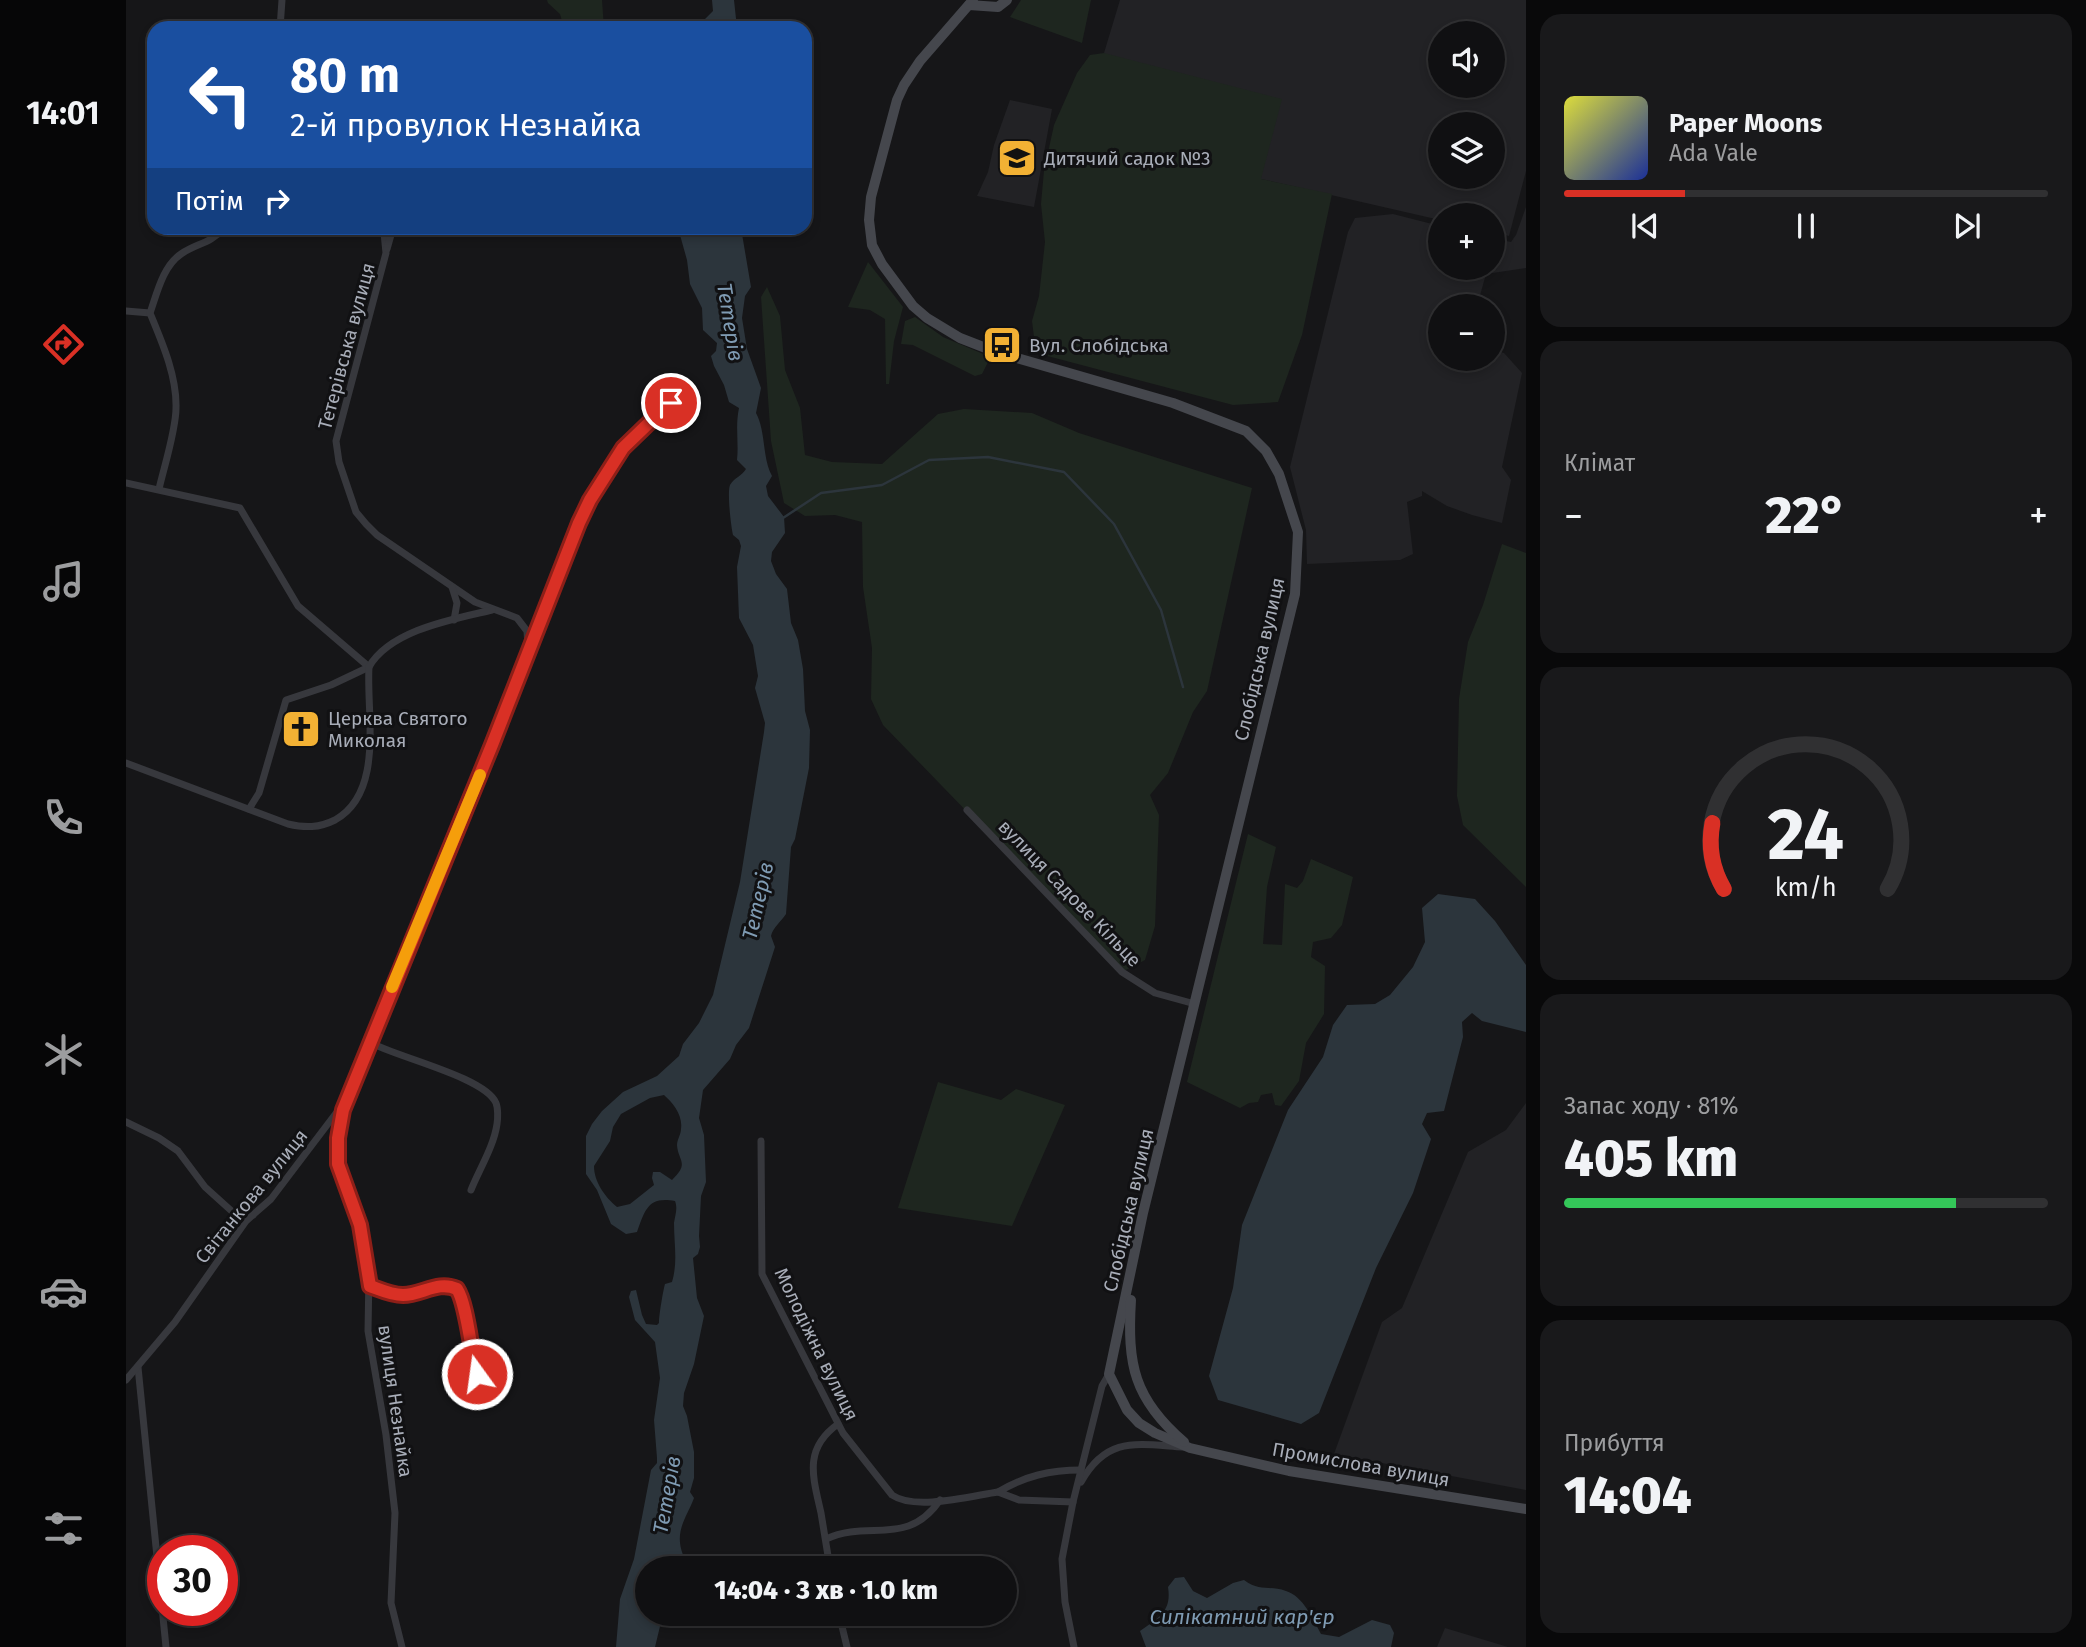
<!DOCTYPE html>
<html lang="uk">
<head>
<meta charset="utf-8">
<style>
  :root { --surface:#101012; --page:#19191b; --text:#f1f3f6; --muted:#9c9d9f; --line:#303032; --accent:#d93025 }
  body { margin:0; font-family:"Fira Sans",sans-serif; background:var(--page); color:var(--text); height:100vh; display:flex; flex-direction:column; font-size:26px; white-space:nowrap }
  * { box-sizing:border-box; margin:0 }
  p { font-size:23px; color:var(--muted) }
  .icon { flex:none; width:38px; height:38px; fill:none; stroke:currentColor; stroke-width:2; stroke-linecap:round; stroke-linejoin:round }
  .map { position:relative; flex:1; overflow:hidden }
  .sheet { display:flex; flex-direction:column; gap:14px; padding:14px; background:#09090a; width:560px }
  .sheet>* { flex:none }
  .guide { position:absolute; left:21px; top:21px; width:665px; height:214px; border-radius:21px; box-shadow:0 4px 10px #0003,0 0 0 2px var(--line); background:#1a4fa0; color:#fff; overflow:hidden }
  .controls { position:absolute; left:1302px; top:21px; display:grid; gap:14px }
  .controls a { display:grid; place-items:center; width:77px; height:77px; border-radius:50%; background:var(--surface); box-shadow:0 4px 10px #0003,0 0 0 2px var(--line); font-size:35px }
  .speed { position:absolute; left:21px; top:1535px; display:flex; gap:14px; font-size:35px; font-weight:700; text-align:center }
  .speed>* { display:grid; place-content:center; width:91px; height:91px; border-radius:50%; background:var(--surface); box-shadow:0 4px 10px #0003,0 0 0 2px var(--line); line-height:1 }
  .speed .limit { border:10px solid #d22; background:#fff; color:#111 }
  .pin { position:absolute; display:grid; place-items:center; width:60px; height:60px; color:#fff; margin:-30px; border:4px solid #fff; border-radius:50%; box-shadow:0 2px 7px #0007 }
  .me { position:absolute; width:77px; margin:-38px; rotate:346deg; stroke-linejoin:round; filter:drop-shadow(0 0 5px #0008) }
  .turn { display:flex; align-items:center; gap:24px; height:147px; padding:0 28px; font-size:32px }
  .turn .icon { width:91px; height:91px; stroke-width:2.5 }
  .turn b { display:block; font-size:49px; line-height:60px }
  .then { display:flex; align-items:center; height:66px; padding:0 28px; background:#0003; gap:14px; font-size:26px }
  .big { font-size:52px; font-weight:800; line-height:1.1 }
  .sheet .widget { flex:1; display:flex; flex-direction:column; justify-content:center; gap:10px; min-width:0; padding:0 24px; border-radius:21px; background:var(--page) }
  .sheet .dial { align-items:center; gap:0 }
  .dial svg { height:182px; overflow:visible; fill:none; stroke:var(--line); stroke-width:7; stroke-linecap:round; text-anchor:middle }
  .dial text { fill:var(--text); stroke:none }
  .song { display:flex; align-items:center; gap:21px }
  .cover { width:84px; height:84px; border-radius:10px; background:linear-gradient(135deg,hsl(60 70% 55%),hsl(230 70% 35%)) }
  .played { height:7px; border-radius:4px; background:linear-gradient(90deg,var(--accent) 25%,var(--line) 25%) }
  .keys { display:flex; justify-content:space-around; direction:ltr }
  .heat { display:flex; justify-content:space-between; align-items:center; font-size:38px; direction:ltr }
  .charge { height:10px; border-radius:5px; background:linear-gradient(90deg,#34c759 81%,var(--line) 0) }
  .trip { position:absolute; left:509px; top:1556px; width:382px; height:70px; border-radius:35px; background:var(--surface); box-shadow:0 4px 10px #0003,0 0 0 2px var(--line); font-weight:800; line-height:70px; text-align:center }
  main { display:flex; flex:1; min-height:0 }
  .tabs { display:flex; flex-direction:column; width:126px; justify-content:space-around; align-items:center; background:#060607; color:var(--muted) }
  .tabs .icon { width:49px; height:49px }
  .tabs .selected { color:var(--accent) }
  .tabs b { font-size:32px; color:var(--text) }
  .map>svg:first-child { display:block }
  .built { fill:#222225; fill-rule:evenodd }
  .green { fill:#1e261f }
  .water { fill:#2c353c; fill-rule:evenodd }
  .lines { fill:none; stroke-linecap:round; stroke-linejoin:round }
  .stream { stroke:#2c353c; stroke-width:2.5 }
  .street { stroke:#37383d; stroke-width:7 }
  .secondary { stroke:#45474d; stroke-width:10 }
  .route-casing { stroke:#8d1f18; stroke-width:18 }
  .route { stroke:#d93025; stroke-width:12 }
  .slow { stroke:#f59e0b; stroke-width:12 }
  .labels { text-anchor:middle; stroke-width:6; stroke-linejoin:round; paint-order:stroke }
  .poi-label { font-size:19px; fill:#a8adb8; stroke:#111113; text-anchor:start }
  .street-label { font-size:19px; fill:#a8adb8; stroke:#111113 }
  .water-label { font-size:21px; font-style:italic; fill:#7f9bb3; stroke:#111113 }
</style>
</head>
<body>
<main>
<nav class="tabs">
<b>14:01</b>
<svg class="icon selected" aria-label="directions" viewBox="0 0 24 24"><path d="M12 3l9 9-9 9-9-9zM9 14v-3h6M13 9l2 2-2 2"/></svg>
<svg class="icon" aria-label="music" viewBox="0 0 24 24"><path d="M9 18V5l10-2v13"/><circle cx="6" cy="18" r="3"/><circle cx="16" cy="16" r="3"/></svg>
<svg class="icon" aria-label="phone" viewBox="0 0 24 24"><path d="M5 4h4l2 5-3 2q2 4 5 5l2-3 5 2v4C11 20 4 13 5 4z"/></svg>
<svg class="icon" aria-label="climate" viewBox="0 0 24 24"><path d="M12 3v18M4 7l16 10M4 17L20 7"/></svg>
<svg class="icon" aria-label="car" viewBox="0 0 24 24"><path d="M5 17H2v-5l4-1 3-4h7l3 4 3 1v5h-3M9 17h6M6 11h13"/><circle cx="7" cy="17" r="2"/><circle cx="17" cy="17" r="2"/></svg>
<svg class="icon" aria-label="filters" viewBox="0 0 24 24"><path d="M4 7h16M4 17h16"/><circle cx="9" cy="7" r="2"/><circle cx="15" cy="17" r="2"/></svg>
</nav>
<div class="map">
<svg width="1400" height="1647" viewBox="0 0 1400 1647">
  <rect width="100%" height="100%" fill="#161618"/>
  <!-- built -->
  <g class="built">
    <path d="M994 0H1400V171L1383 236 1367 232V215H1314V220L1135 179 978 53ZM1314 33H1367V86H1314ZM1314 124H1367V177H1314Z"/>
    <polygon points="884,100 926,109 908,207 851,196 862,172 868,145"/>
    <polygon points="1400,207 1400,268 1360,274 1351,306 1314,306 1314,359 1336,359 1334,366 1342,368 1344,359 1367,359 1367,350 1378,353 1396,373 1376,467 1385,480 1376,523 1346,515 1321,506 1296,491 1296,496 1281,502 1287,554 1274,560 1181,564 1180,530 1164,467 1222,232 1229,218 1267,214 1314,226 1314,268 1367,268 1367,238 1385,242 1390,235"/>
    <polygon points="1400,1103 1400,1490 1208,1454 1256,1322 1276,1308 1342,1152 1380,1130"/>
    <polygon points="1319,1628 1382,1647 1311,1647"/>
  </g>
  <!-- green -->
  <g class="green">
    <polygon points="421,0 476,0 478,28 438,28 434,14 422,3"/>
    <polygon points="895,0 965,0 956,43 884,17"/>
    <polygon points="978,53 1156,99 1135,179 1206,194 1176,335 1152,402 1107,405 910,353 906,321 913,296 919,242 915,204 918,171 928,125 951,73 964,55"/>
    <polygon points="742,262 777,307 768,341 763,384 760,384 759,319 744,310 722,307"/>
    <polygon points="641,287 654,316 659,370 674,408 679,455 706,462 756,464 812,414 838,409 906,413 953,433 1126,488 1081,691 1067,712 1042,773 1024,795 1033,815 1029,926 1019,960 996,972 757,725 745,699 746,648 737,587 736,522 709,515 679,516 658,503 645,441 635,297"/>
    <polygon points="789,317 817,337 862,356 862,362 856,374 849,376 787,345 775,344 779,321"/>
    <polygon points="1376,544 1400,553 1400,887 1337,825 1331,796 1333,699 1342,642 1357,605"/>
    <polygon points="1122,834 1150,847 1141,887 1137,944 1156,945 1159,884 1171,888 1177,881 1185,859 1227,877 1216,925 1205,938 1187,942 1185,957 1199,966 1198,1014 1180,1043 1173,1081 1155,1106 1149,1105 1146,1093 1135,1095 1132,1102 1123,1103 1114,1108 1061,1082"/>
    <polygon points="812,1082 875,1100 890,1089 939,1105 886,1226 772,1208"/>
  </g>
  <!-- water -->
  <g class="water">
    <polygon points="586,0 608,0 611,28 582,28 578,20 587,11"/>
    <path d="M556 228H615L625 287 619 296 616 318 621 349 635 388 630 413C640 431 636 458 646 476L640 486 642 496 658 517 659 533 646 552 645 561 650 574 661 589 665 623 672 640 677 669 679 711 684 730 683 768 669 839 665 847 660 914C655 922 647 927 645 936L649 947 623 1028 610 1045 604 1059 577 1090 573 1118 578 1135 580 1182 575 1196 573 1236 574 1247 572 1254 567 1258 571 1298 578 1316 568 1364 558 1393 557 1406 561 1416 568 1452V1478L564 1492 568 1498C560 1519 548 1531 557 1555L551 1558 548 1568H522V1614H537L529 1647H490L494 1599 508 1559 525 1470 531 1463V1458L528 1420 534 1378 529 1342 509 1320 503 1297 505 1291 510 1290 516 1315 520 1324 531 1325 533 1323C533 1315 537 1291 539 1284L546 1282C552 1262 548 1244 548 1223 549 1215 552 1209 549 1201 522 1196 519 1210 511 1232L500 1234 485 1224 471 1190 460 1174V1136L466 1124 476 1111 497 1092 531 1076 553 1056 557 1044 573 1023 587 995 614 882 638 732 639 723 629 688 632 676 627 645 613 618 611 567 615 546 613 540 607 535C605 527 601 492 604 485 609 477 616 476 620 469L611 460C613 442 609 427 613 408L603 402 598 385 588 366 585 356 590 351 591 343 577 330 576 308 564 284 561 260 554 235ZM538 1095C547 1103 557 1115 555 1129 555 1134 551 1140 551 1145 552 1161 564 1163 546 1180L534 1172H527L526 1178 528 1185 504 1204 491 1207C479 1197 468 1182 468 1166L484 1141 487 1127 495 1114 524 1098Z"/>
    <polygon points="1312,894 1349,899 1369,921 1400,965 1400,1032 1356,1021 1346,1013 1336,1022 1337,1037 1318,1111 1301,1113 1296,1124 1305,1139 1287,1193 1250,1268 1193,1413 1175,1424 1092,1400 1083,1376 1107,1288 1116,1225 1162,1110 1197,1057 1207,1025 1221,1005 1249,1004 1264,995 1287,967 1299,942 1296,908"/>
    <path d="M1058 1577 1067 1591 1081 1598 1107 1583 1118 1580C1134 1592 1143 1585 1160 1591 1177 1596 1187 1619 1195 1634L1213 1637 1246 1620 1264 1625 1268 1633 1265 1647H1020L1014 1631C1032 1618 1046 1612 1042 1587L1049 1578Z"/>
  </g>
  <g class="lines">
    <!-- stream -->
    <polyline class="stream" points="657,518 695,493 756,485 803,460 862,457 938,472 988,524 1035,610 1057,687"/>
    <!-- street -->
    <g class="street">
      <polyline points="154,28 156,0"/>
      <polyline points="255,228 258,233 260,253 210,441 213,462 230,512 240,524 251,535 349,602 391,618 401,631 402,646"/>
      <polyline points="261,249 267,228"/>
      <polyline points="0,311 24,313"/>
      <polyline points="0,483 114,508 172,606 243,667 205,685 160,700 133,793 123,809"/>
      <path d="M33 489C38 467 50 430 50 408 51 376 36 342 24 313 31 293 37 266 55 254 71 243 84 244 98 228"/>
      <polyline points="326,587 331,603 328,620"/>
      <path d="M0 763 162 824C179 828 193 828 209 820 259 792 240 713 243 667 264 630 328 619 366 610"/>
      <polyline points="841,810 996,972 1029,993 1069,1004"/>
      <path d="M243 1042C270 1057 359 1077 370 1103 372 1108 372 1118 371 1124 368 1146 353 1170 345 1190"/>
      <polyline points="0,1122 33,1138 52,1151 79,1187 110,1215 127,1215"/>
      <path d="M635 1141 636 1274 717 1433 766 1495C789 1511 845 1496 872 1492"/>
      <path d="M244 1286C255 1290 265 1295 277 1295 296 1295 312 1280 331 1289L335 1296C341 1320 341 1372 362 1386L381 1384"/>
      <polyline points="12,1367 40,1647"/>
      <polyline points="0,1380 49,1322 120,1221 145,1199 217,1104"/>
      <path d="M955 1482C981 1436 1010 1444 1057 1447"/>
      <path d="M947 1502 893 1500 872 1492C899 1476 924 1470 955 1470"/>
      <path d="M700 1539C743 1519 781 1548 814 1500"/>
      <path d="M704 1568C701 1550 698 1532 695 1513 687 1477 677 1449 712 1424"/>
      <polyline points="713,1614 721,1647"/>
      <polyline points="276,1647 265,1603 269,1513 260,1435 242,1331 243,1274 230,1212 212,1164 212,1138 217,1110 366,745 453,523 464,500 497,448 526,420 537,405 546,403"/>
      <polyline points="948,1647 939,1602 936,1559 947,1502 976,1386 983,1374"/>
    </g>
    <!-- secondary -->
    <g class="secondary">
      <polyline points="847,0 794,61 778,85 771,100 745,197 743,220 746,245 756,264 787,306 801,318 834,338 870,352 1047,403 1120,431 1140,451 1153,474 1172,532 1169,594 1017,1213 983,1374 1001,1410 1013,1423 1029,1433 1064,1448 1163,1471 1400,1509"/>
      <polyline points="843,5 872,7 881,0"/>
      <path d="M1005 1300C1001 1365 1008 1399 1058 1442"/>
    </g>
  </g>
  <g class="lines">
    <!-- route casing -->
    <g class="route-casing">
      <path id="route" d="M351 1374C345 1353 341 1304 331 1289 312 1280 296 1295 277 1295 265 1295 255 1290 244 1286L234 1225 212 1164V1138L217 1110 366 745 453 523 464 500 497 448 526 420 537 405 545 403"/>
    </g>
    <!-- route -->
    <use href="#route" class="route"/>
    <!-- slow -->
    <polyline class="slow" points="266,987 354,775"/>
  </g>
  <!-- icons -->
  <defs>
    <g id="school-square" transform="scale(2.0125)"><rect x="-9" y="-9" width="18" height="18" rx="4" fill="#f2b134" stroke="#111113"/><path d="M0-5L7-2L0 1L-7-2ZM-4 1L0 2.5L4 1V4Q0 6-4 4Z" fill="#111"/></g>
    <g id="bus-square" transform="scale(2.0125)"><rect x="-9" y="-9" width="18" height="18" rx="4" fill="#f2b134" stroke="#111113"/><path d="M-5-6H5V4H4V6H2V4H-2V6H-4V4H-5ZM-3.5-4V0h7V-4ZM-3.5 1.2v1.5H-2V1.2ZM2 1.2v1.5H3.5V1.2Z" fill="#111"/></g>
    <g id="church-square" transform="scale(2.0125)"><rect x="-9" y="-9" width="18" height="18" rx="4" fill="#f2b134" stroke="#111113"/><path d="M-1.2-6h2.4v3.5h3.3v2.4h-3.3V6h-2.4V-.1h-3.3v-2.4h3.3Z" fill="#111"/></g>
  </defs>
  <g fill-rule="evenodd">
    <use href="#school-square" x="891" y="158"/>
    <use href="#bus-square" x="876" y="345"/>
    <use href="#church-square" x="175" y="729"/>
  </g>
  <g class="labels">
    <!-- poi labels -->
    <g class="poi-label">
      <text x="918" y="165">Дитячий садок №3</text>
      <text x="903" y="352">Вул. Слобідська</text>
      <text x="202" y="725">Церква Святого<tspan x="202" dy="22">Миколая</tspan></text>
    </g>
    <!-- street labels -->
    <g class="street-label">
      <text transform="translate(220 346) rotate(-75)" y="7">Тетерівська вулиця</text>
      <text transform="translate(1133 659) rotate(-77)" y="7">Слобідська вулиця</text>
      <text transform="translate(944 893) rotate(46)" y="7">вулиця Садове Кільце</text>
      <text transform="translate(125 1196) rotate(-51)" y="7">Світанкова вулиця</text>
      <text transform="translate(1002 1210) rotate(-77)" y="7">Слобідська вулиця</text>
      <text transform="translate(691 1344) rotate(64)" y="7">Молодіжна вулиця</text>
      <text transform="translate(270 1401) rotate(82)" y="7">вулиця Незнайка</text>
      <text transform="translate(1235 1464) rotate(10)" y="7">Промислова вулиця</text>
    </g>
    <!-- water labels -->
    <g class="water-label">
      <text transform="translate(604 322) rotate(81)" y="7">Тетерів</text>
      <text transform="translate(632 901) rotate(-77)" y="7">Тетерів</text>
      <text transform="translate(541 1495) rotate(-80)" y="7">Тетерів</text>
      <text x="1116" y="1624">Силікатний кар'єр</text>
    </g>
  </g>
</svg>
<div class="controls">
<a><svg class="icon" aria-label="sound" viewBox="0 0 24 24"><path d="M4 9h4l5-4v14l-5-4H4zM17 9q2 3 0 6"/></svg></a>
<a><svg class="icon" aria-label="layers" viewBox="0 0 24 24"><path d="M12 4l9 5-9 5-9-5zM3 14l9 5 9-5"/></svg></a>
<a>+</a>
<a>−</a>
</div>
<div class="speed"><div class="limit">30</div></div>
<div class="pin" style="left:545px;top:403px;background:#d93025"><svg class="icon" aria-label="arrive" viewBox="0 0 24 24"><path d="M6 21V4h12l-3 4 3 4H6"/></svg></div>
<svg class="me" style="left:351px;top:1374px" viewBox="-20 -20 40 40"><circle r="17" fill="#d93025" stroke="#fff" stroke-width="3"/><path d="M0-11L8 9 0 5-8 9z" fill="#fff"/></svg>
<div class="trip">14:04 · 3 хв · 1.0 km</div>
<div class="guide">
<div class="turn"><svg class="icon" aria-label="left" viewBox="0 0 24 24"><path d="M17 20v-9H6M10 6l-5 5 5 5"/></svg><div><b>80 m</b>2-й провулок Незнайка</div></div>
<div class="then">Потім<svg class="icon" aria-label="right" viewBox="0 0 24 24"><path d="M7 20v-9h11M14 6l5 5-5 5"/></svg></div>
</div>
</div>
<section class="sheet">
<div class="widget">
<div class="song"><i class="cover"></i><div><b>Paper Moons</b><p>Ada Vale</p></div></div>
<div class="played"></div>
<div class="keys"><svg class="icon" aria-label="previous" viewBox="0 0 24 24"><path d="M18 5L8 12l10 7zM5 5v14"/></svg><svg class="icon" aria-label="pause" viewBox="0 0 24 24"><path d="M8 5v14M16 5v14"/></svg><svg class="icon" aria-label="next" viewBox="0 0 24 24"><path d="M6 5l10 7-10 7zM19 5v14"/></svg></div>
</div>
<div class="widget"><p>Клімат</p>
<div class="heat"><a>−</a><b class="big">22°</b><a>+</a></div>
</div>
<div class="widget dial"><svg viewBox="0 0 100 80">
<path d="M14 69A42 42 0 1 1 86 69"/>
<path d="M14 69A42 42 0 0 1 9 40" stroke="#d93025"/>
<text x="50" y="56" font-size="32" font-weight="700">24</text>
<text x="50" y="72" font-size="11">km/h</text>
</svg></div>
<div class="widget"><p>Запас ходу · 81%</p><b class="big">405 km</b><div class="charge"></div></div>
<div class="widget"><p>Прибуття</p><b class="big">14:04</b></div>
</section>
</main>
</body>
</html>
